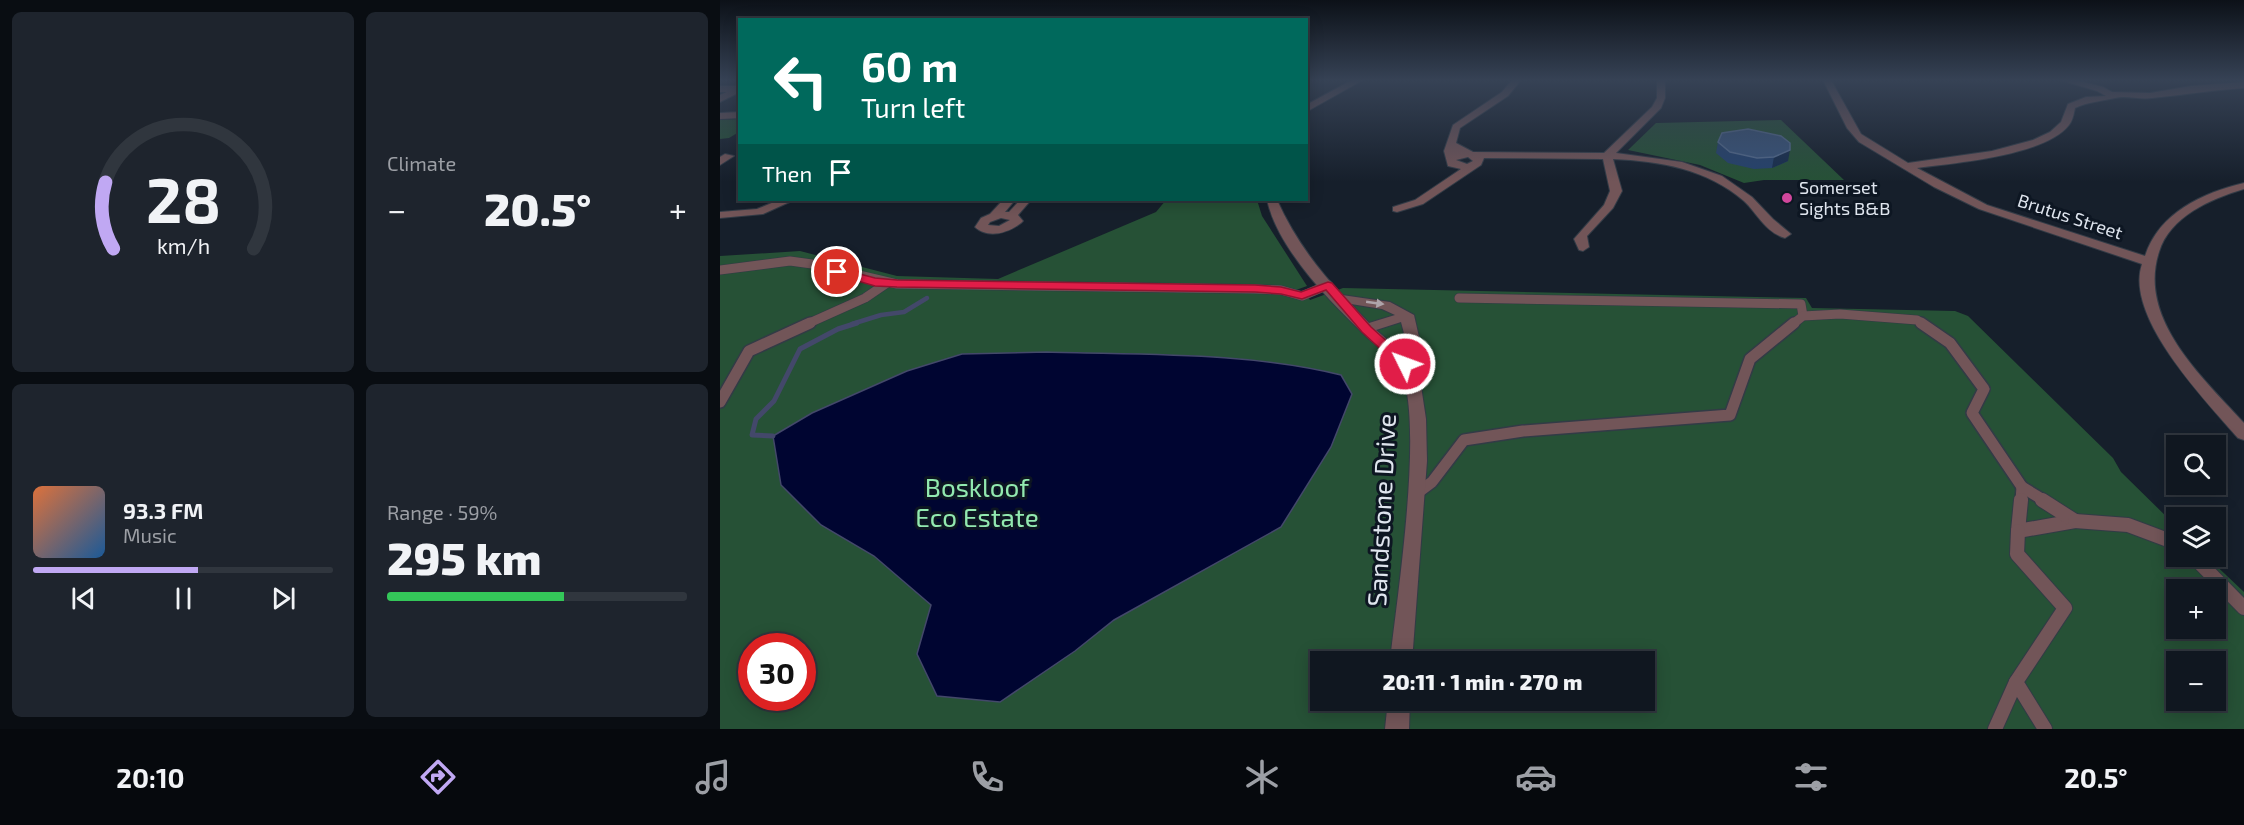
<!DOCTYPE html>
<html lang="en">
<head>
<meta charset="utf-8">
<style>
  :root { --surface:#101720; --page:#1e242d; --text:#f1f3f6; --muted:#9c9fa5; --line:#30363e; --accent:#c0a8f3 }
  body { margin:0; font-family:"Exo 2",sans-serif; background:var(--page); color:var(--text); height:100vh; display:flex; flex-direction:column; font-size:22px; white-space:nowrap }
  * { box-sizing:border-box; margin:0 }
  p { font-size:20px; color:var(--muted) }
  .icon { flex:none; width:33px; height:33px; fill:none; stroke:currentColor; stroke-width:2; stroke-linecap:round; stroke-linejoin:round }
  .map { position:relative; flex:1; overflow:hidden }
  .side { display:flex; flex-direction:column; gap:12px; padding:12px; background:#090d12; width:720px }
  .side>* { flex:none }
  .top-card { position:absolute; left:18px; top:18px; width:570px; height:183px; border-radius:0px; box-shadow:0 3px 15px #0003,0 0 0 2px var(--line); background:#00695c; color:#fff; overflow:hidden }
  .controls { position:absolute; left:1446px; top:435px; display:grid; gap:12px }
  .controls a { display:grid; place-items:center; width:60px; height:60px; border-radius:0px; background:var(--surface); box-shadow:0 3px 15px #0003,0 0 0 2px var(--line); font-size:30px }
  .speed { position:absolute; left:18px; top:633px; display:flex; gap:12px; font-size:30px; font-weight:700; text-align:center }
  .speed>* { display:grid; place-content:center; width:78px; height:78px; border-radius:50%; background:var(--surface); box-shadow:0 3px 15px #0003,0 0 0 2px var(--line); line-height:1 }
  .speed .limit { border:9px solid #d22; background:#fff; color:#111 }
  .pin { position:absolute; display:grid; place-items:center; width:51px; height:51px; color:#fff; margin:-26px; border:3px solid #fff; border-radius:50%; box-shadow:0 2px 6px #0007 }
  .me { position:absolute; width:66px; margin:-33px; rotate:312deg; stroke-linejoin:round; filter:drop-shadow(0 0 4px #0008) }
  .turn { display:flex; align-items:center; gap:21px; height:126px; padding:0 24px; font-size:27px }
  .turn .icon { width:78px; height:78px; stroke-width:2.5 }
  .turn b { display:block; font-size:42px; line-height:51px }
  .then { display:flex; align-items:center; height:57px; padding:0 24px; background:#0003; gap:12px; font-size:22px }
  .big { font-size:45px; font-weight:800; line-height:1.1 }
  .side .tile { flex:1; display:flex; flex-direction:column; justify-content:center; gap:9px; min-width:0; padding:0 21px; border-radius:9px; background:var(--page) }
  .side .dial { align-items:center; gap:0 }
  .dial svg { height:156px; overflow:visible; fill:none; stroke:var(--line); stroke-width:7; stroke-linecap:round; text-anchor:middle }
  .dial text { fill:var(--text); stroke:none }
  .song { display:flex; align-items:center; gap:18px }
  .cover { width:72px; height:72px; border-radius:9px; background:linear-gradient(135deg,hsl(20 70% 55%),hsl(210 70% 35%)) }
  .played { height:6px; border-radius:3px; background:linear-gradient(90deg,var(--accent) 55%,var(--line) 55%) }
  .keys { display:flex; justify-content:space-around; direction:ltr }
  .heat { display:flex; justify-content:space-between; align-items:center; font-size:33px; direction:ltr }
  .charge { height:9px; border-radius:4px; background:linear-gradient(90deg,#34c759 59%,var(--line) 0) }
  .side .tiles { flex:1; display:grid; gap:12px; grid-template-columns:repeat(2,1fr) }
  .trip { position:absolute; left:590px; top:651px; width:345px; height:60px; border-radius:0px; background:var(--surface); box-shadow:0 3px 15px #0003,0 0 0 2px var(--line); font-weight:800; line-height:60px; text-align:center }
  .tab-bar { display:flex; height:96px; justify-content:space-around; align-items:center; background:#06090d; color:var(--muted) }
  .tab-bar .icon { width:42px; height:42px }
  .tab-bar .current { color:var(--accent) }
  .tab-bar b { font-size:27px; color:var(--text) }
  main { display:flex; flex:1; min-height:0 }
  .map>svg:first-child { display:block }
  .green { fill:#265136; fill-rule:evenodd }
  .water { fill:#000531; stroke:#43486a; stroke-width:1.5 }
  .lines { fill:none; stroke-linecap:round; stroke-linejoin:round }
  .stream-far1 { stroke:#43486a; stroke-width:4.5 }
  .stream { stroke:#43486a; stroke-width:5 }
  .service-far2-casing { stroke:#323b46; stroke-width:10 }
  .service-far1-casing { stroke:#323b46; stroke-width:14 }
  .service-casing { stroke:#323b46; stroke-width:16 }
  .minor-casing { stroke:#323b46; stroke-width:2 }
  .tertiary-casing { stroke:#323b46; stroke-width:2 }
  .service-far2 { stroke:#725558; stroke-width:9 }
  .service-far1 { stroke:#725558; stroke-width:11 }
  .service { stroke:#725558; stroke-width:14 }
  .minor { fill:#725558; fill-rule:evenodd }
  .tertiary { fill:#725558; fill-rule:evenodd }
  .wall { fill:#25426d }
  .shaded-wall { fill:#172d4d }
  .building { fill:#39547b; stroke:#536a8d; stroke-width:1.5 }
  .oneway { fill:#aea4aa }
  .route { fill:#e11d48; stroke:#92132f; stroke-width:1.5 }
  .hotel-dot { fill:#d1479c; stroke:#0d1622; stroke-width:2 }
  .labels { text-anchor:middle; stroke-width:6; stroke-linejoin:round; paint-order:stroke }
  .far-poi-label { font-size:18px; fill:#dfe5ee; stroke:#0d1622; text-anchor:start }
  .far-street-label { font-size:18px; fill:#dfe5ee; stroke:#0d1622 }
  .near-park-label { font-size:26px; fill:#92e9b0; stroke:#0d1622 }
  .near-street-label { font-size:26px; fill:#dfe5ee; stroke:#0d1622 }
</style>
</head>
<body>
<main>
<section class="side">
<div class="tiles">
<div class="tile dial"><svg viewBox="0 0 100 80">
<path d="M14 69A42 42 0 1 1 86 69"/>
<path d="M14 69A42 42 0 0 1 10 35" stroke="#c0a8f3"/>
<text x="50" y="56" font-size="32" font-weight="700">28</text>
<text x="50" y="72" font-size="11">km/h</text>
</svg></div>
<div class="tile"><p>Climate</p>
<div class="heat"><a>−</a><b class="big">20.5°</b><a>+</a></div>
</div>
<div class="tile">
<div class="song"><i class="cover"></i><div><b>93.3 FM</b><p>Music</p></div></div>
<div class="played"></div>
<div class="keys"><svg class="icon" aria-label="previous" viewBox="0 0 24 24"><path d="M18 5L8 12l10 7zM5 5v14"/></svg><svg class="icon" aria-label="pause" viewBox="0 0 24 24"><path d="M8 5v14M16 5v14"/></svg><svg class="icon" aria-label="next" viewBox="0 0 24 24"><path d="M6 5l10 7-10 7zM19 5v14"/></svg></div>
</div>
<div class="tile"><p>Range · 59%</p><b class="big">295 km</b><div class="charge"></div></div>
</div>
</section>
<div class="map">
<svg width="1524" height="729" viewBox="0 0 1524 729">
  <rect width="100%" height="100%" fill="#161f2b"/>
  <!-- green -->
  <g class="green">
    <polygon points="19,119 19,132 9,138 0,139 0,120"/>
    <polygon points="1061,120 1124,180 1044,180 1024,183 980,165 908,150 936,123"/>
    <path d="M446 200H537L542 216 587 286 576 290 586 294 590 300 623 288 1086 298 1092 308 1235 311 1248 316 1393 458 1401 472 1456 526V556L1487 557 1524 592V729H0V256L80 251 177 276 278 279 436 212ZM1456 590H1496V628H1456ZM32 646H82V698H32ZM600 662H924V700H600ZM1456 662H1496V700H1456Z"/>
  </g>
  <!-- water -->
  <path class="water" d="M327 352C421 355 530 352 621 375L632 394 611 447 561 527 394 620 355 651 280 702 217 696 197 654 211 605 154 556 101 525 61 485 53 436 92 413 187 371 242 354Z"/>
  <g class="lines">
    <!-- stream-far1 -->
    <polyline class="stream-far1" points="132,324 161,315 184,312 207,298"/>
    <!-- stream -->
    <polyline class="stream" points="53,436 32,435 36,419 54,401 80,349 118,329 137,323"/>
    <!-- service-far2 casing -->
    <g class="service-far2-casing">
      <g id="service-far2">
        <polyline points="0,270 70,261 92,264 177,284 535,289 561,290 582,296 608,285"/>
        <polyline points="739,298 1081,304 1083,316"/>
        <polyline points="87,324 145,298 167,283"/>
        <polyline points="1073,324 1083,316 1120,314 1197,320 1203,324"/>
      </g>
    </g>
    <!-- service-far1 casing -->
    <g class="service-far1-casing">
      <g id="service-far1">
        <polyline points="1201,323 1230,343 1264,389 1252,413 1302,487"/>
        <polyline points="0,402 29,351 90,323"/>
        <polyline points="696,494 712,482 744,440 803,431 1010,415 1030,359 1074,323"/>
        <polyline points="1301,501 1302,487 1325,501"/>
      </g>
    </g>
    <!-- service casing -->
    <g class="service-casing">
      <g id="service">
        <polyline points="1301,500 1298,531 1355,521"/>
        <polyline points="1322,500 1355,521"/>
        <polyline points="1355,521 1408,525 1456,543"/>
        <polyline points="1298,531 1297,554 1345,608 1296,682 1325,729"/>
        <polyline points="1473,556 1524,608"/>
        <polyline points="1275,729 1296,682"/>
      </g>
    </g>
    <!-- minor casing -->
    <g class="minor-casing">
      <g id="minor">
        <polygon points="632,80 643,80 586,112 586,105"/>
        <path d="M792 80H801L788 96 740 128 736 143 753 152 884 153 932 107 937 98V80H945V98L941 108 896 153 962 162 1002 176 1032 197 1053 219 1071 234 1065 238C1046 233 1037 213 1024 201 987 169 940 161 893 159L902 191 893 208 867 236 869 247 863 251 859 250 854 239 884 205 890 191 883 159 764 158 761 165 703 204 677 212 673 211V207L695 200 741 169 728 166 724 151 733 125 782 92ZM748 157 753 161 747 164 736 160Z"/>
        <path d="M1103 80H1111L1141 134 1188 163 1272 151 1313 140 1330 132 1341 122 1348 104 1366 97 1386 96 1377 91 1340 80H1355L1383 87 1392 92 1430 93 1471 86 1524 82V88C1493 90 1463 95 1432 98 1420 100 1406 95 1395 98 1382 101 1368 102 1355 108 1354 113 1353 120 1349 125 1325 156 1234 163 1197 168L1267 205 1425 256C1439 213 1482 193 1524 183V189C1491 199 1450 216 1439 252 1417 319 1483 378 1524 423V440L1518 438C1486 401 1404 317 1422 264L1259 209 1214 187 1139 142 1127 128Z"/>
        <polygon points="20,86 20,92 0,102 0,95"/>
        <polygon points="20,112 20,118 0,119 0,113"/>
        <polygon points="5,154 14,156 0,165 0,157"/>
        <polygon points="59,200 74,200 43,214 0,218 0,212 37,209"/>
        <path d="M283 200H295L285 212H289L300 200H311L298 215 303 221 301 223C288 233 268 239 255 227L261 218 270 214ZM281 218 290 220 279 226 268 225 270 222Z"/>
        <path d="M547 200H557C573 236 595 266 622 295L670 302 694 315 699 337 692 364 701 386 706 419 707 461 692 662H670C676 602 707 411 678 365 670 354 657 346 647 337 611 303 558 249 547 200ZM631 304 662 309 675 315 649 323ZM681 322 685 337 681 351 656 330Z"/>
        <polygon points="668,700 690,700 689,729 665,729"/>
      </g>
    </g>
    <!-- tertiary casing -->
    <g class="tertiary-casing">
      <rect id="tertiary" x="0" y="86" width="20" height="6"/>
    </g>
    <!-- service-far2 -->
    <use href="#service-far2" class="service-far2"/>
    <!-- service-far1 -->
    <use href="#service-far1" class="service-far1"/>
    <!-- service -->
    <use href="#service" class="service"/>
    <!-- minor -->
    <use href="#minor" class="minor"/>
    <!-- tertiary -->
    <use href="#tertiary" class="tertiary"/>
  </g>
  <!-- wall -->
  <polygon class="wall" points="998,142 1068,161 1052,168 1034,169 1008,163 996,153"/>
  <!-- shaded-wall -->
  <polygon class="shaded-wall" points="1070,150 1068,161 1052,168 1054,157"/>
  <!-- building -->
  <polygon class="building" points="1028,129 1061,136 1070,143 1070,150 1054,157 1037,158 1010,152 998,142 1002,133"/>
  <!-- one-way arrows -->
  <defs><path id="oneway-solid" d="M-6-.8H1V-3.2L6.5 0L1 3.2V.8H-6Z" transform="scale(1.5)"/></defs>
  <use class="oneway" href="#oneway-solid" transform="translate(655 303) rotate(8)"/>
  <!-- sky -->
  <linearGradient id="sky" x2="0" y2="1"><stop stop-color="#0c1118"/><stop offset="0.44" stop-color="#364255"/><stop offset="1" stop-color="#364255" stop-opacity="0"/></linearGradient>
  <rect width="1524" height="182" fill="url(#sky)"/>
  <!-- route -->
  <polygon class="route" points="117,268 155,278 177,280 535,285 561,287 581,292 608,282 612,283 651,327 692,364 685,368 680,367 642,332 606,290 582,299 561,294 535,292 177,287 155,286 113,274 113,269"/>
  <!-- markers -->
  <circle class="hotel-dot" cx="1067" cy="198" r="6"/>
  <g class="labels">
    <!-- far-poi labels -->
    <g class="far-poi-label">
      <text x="1079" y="194">Somerset<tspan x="1079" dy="21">Sights B&amp;B</tspan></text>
    </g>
    <!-- far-street labels -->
    <g class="far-street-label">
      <text transform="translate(1350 217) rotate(18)" y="6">Brutus Street</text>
    </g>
    <!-- near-park labels -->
    <g class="near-park-label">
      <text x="257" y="497">Boskloof<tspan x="257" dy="30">Eco Estate</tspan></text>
    </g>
    <!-- near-street labels -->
    <g class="near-street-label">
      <text transform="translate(662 510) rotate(-87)" y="9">Sandstone Drive</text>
    </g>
  </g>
</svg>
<div class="controls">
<a><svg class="icon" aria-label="search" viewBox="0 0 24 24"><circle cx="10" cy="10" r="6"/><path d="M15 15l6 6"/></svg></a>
<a><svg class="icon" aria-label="layers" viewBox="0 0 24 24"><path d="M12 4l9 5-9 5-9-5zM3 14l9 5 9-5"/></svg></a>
<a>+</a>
<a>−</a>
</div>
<div class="speed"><div class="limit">30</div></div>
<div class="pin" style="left:117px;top:272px;background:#d93025"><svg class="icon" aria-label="arrive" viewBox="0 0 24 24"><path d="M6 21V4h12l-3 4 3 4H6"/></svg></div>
<svg class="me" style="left:685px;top:364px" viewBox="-20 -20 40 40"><circle r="17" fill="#e11d48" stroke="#fff" stroke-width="3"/><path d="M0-11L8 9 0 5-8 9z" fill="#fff"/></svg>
<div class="trip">20:11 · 1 min · 270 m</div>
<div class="top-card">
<div class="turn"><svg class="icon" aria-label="left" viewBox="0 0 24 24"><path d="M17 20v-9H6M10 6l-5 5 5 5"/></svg><div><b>60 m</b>Turn left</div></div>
<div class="then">Then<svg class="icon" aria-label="arrive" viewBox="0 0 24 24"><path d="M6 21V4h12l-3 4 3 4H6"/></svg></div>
</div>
</div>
</main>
<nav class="tab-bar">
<b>20:10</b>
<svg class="icon current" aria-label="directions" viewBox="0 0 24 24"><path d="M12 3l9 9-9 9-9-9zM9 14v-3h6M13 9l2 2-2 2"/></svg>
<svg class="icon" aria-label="music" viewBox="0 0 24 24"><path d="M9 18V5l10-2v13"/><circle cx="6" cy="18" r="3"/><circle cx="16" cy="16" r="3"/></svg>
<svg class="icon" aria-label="phone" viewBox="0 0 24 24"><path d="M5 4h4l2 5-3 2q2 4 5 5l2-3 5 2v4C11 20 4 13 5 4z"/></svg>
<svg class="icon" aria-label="climate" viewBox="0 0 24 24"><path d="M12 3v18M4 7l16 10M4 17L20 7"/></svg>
<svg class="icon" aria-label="car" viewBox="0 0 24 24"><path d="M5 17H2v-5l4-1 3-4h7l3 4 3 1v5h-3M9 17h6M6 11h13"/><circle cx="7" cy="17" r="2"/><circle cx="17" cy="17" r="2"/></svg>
<svg class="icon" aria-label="filters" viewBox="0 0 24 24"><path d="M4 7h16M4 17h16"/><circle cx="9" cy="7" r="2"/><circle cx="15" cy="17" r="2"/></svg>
<b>20.5°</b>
</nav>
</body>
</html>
